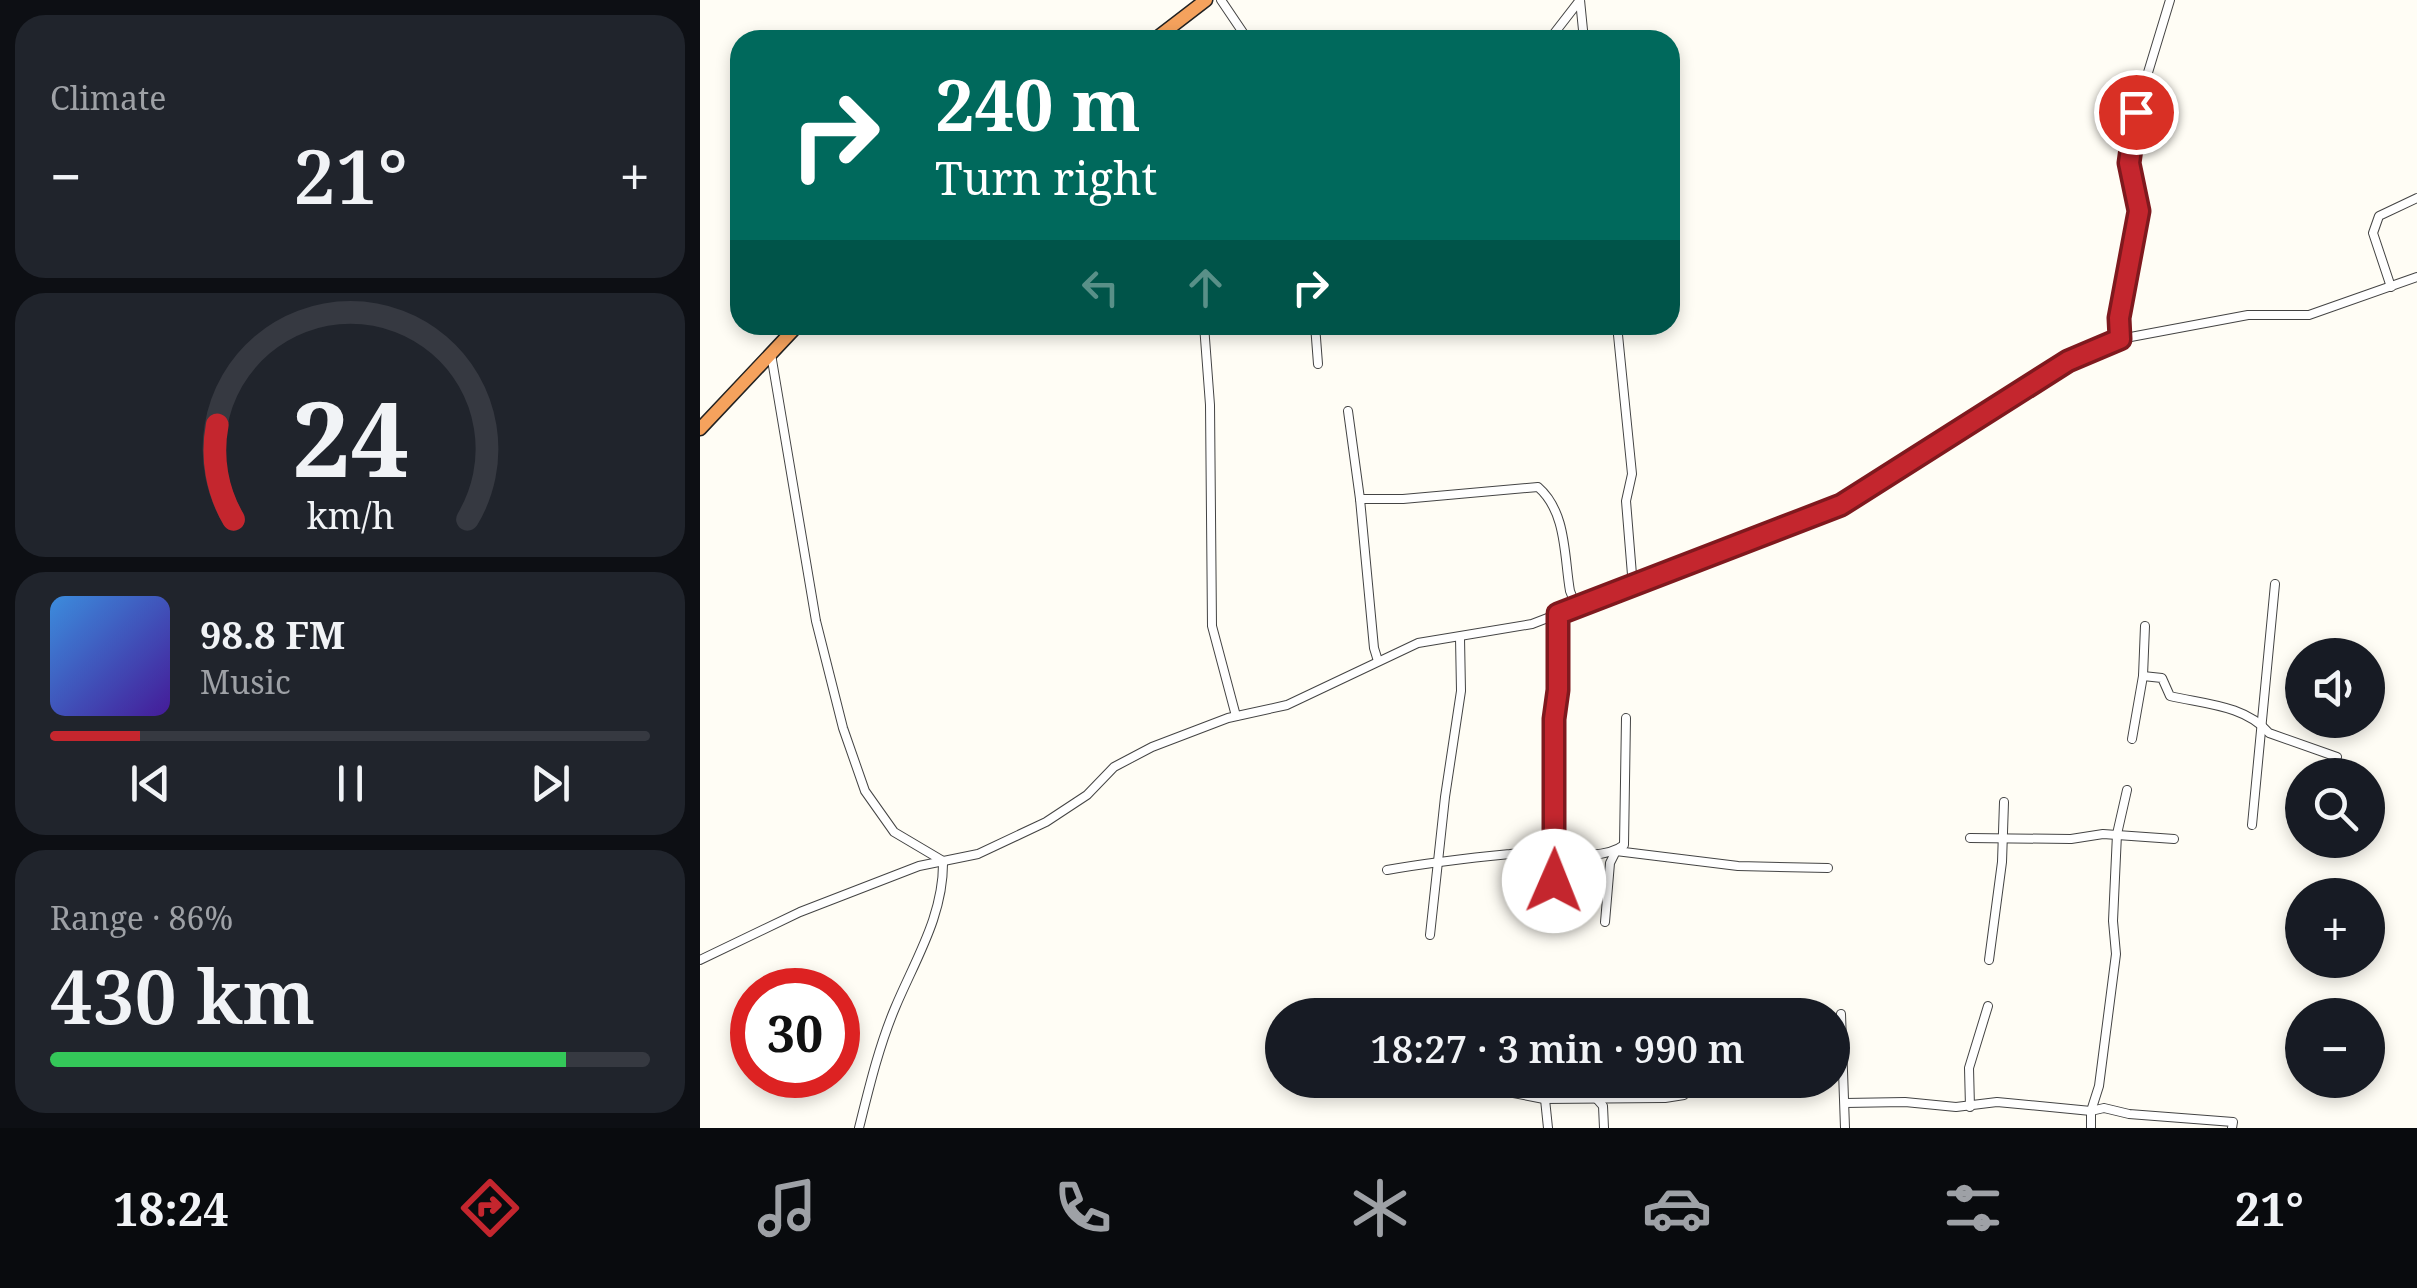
<!DOCTYPE html>
<html lang="en">
<head>
<meta charset="utf-8">
<style>
  :root { --surface:#171b24; --page:#20242c; --text:#f1f3f6; --muted:#9ea1a6; --line:#363941; --accent:#c4262e }
  body { margin:0; font-family:"Noto Serif",serif; background:var(--page); color:var(--text); height:100vh; display:flex; flex-direction:column; font-size:38px; white-space:nowrap }
  * { box-sizing:border-box; margin:0 }
  p { font-size:32px; color:var(--muted) }
  .icon { flex:none; width:55px; height:55px; fill:none; stroke:currentColor; stroke-width:2; stroke-linecap:round; stroke-linejoin:round }
  .map { position:relative; flex:1; overflow:hidden }
  .sheet { display:flex; flex-direction:column; gap:15px; padding:15px; background:#0d0f14; width:700px }
  .sheet>* { flex:none }
  .guide { position:absolute; left:30px; top:30px; width:950px; height:305px; border-radius:30px; box-shadow:0 5px 15px #0003; background:#00695c; color:#fff; overflow:hidden }
  .buttons { position:absolute; left:1585px; top:638px; display:grid; gap:20px }
  .buttons a { display:grid; place-items:center; width:100px; height:100px; border-radius:50%; background:var(--surface); box-shadow:0 5px 15px #0003; font-size:50px }
  .speed { position:absolute; left:30px; top:968px; display:flex; gap:20px; font-size:50px; font-weight:700; text-align:center }
  .speed>* { display:grid; place-content:center; width:130px; height:130px; border-radius:50%; background:var(--surface); box-shadow:0 5px 15px #0003; line-height:1 }
  .speed .limit { border:15px solid #d22; background:#fff; color:#111 }
  .pin { position:absolute; display:grid; place-items:center; width:85px; height:85px; color:#fff; margin:-42px; border:5px solid #fff; border-radius:50%; box-shadow:0 2px 10px #0007 }
  .me { position:absolute; width:110px; margin:-55px; rotate:1deg; stroke-linejoin:round; filter:drop-shadow(0 0 8px #0008) }
  .turn { display:flex; align-items:center; gap:35px; height:210px; padding:0 40px; font-size:45px }
  .turn .icon { width:130px; height:130px; stroke-width:2.5 }
  .turn b { display:block; font-size:70px; line-height:85px }
  .lanes { display:flex; align-items:center; height:95px; padding:0 40px; background:#0003; justify-content:center; gap:50px; direction:ltr }
  .lanes .off { opacity:.35 }
  .big { font-size:75px; font-weight:600; line-height:1.1 }
  .sheet .tile { flex:1; display:flex; flex-direction:column; justify-content:center; gap:15px; min-width:0; padding:0 35px; border-radius:30px; background:var(--page) }
  .sheet .dial { align-items:center; gap:0 }
  .dial svg { height:260px; overflow:visible; fill:none; stroke:var(--line); stroke-width:7; stroke-linecap:round; text-anchor:middle }
  .dial text { fill:var(--text); stroke:none }
  .song { display:flex; align-items:center; gap:30px }
  .cover { width:120px; height:120px; border-radius:15px; background:linear-gradient(135deg,hsl(210 70% 55%),hsl(260 70% 35%)) }
  .played { height:10px; border-radius:5px; background:linear-gradient(90deg,var(--accent) 15%,var(--line) 15%) }
  .keys { display:flex; justify-content:space-around; direction:ltr }
  .heat { display:flex; justify-content:space-between; align-items:center; font-size:55px; direction:ltr }
  .charge { height:15px; border-radius:8px; background:linear-gradient(90deg,#34c759 86%,var(--line) 0) }
  .trip { position:absolute; left:565px; top:998px; width:585px; height:100px; border-radius:50px; background:var(--surface); box-shadow:0 5px 15px #0003; font-weight:600; line-height:100px; text-align:center }
  .tabs { display:flex; height:160px; justify-content:space-around; align-items:center; background:#090b0e; color:var(--muted) }
  .tabs .icon { width:70px; height:70px }
  .tabs .active { color:var(--accent) }
  .tabs b { font-size:45px; color:var(--text) }
  main { display:flex; flex:1; min-height:0 }
  .map>svg:first-child { display:block }
  .lines { fill:none; stroke-linecap:round; stroke-linejoin:round }
  .street-casing { stroke:#444; stroke-width:10 }
  .highway-casing { stroke:#222; stroke-width:15 }
  .street { stroke:#fff; stroke-width:8 }
  .highway { stroke:#f5a25d; stroke-width:12 }
  .route-casing { stroke:#7f191e; stroke-width:25 }
  .route { stroke:#c4262e; stroke-width:18 }
</style>
</head>
<body>
<main>
<section class="sheet">
<div class="tile"><p>Climate</p>
<div class="heat"><a>−</a><b class="big">21°</b><a>+</a></div>
</div>
<div class="tile dial"><svg viewBox="0 0 100 80">
<path d="M14 69A42 42 0 1 1 86 69"/>
<path d="M14 69A42 42 0 0 1 9 40" stroke="#c4262e"/>
<text x="50" y="56" font-size="32" font-weight="700">24</text>
<text x="50" y="72" font-size="11">km/h</text>
</svg></div>
<div class="tile">
<div class="song"><i class="cover"></i><div><b>98.8 FM</b><p>Music</p></div></div>
<div class="played"></div>
<div class="keys"><svg class="icon" aria-label="previous" viewBox="0 0 24 24"><path d="M18 5L8 12l10 7zM5 5v14"/></svg><svg class="icon" aria-label="pause" viewBox="0 0 24 24"><path d="M8 5v14M16 5v14"/></svg><svg class="icon" aria-label="next" viewBox="0 0 24 24"><path d="M6 5l10 7-10 7zM19 5v14"/></svg></div>
</div>
<div class="tile"><p>Range · 86%</p><b class="big">430 km</b><div class="charge"></div></div>
</section>
<div class="map">
<svg width="1717" height="1128" viewBox="0 0 1717 1128">
  <rect width="100%" height="100%" fill="#fffdf5"/>
  <g class="lines">
    <!-- street casing -->
    <g class="street-casing">
      <g id="street">
        <polyline points="521,0 548,40"/>
        <polyline points="880,0 884,40"/>
        <polyline points="849,40 880,0"/>
        <polyline points="1691,287 1673,233 1679,216 1717,198"/>
        <polyline points="504,325 510,405 512,626 536,716"/>
        <polyline points="615,325 618,364"/>
        <polyline points="917,325 932,474 926,501 933,587"/>
        <polyline points="1420,339 1419,318 1439,211 1428,149 1436,112 1470,0"/>
        <path d="M71 354 116 621 143 728 165 791 194 832 243 861C244 915 215 960 195 1008 179 1046 169 1088 159 1128"/>
        <path d="M648 411 660 499H703L838 487C867 512 864 557 870 591L874 601 881 605"/>
        <polyline points="660,499 674,648 678,661"/>
        <path d="M1443 676 1462 678 1470 696C1503 704 1545 705 1569 733L1637 757"/>
        <polyline points="1432,739 1443,676 1445,626"/>
        <polyline points="1552,825 1575,584"/>
        <polyline points="1270,838 1371,839 1403,834 1474,839"/>
        <path d="M687 870C727 863 769 858 810 854 841 850 900 864 924 845L926 718"/>
        <polyline points="905,922 910,863 916,851 1038,866 1128,868"/>
        <path d="M850 924C855 856 851 789 854 722 856 686 862 650 858 614"/>
        <polyline points="730,935 745,797 761,691 760,638"/>
        <polyline points="0,960 100,912 219,866 278,854 346,822 387,795 414,767 452,747 528,718 587,705 718,643 832,624 1141,505 1368,361 1420,339 1548,315 1609,315 1717,277"/>
        <polyline points="1289,960 1302,862 1304,802"/>
        <polyline points="1141,1014 1145,1128"/>
        <polyline points="843,1080 848,1128"/>
        <polyline points="894,1080 896,1098 903,1106 904,1128"/>
        <polyline points="803,1091 844,1099 965,1098 984,1095 991,1080"/>
        <polyline points="1145,1103 1205,1102 1256,1107 1297,1102 1391,1111 1404,1108 1429,1114 1533,1122 1532,1128"/>
        <polyline points="1270,1107 1269,1068 1288,1006"/>
        <polyline points="1391,1128 1391,1111 1399,1086 1416,954 1413,921 1417,834 1427,790"/>
      </g>
    </g>
    <!-- highway casing -->
    <g class="highway-casing">
      <g id="highway">
        <polyline points="454,40 506,0"/>
        <polyline points="0,429 98,325"/>
      </g>
    </g>
    <!-- street -->
    <use href="#street" class="street"/>
    <!-- highway -->
    <use href="#highway" class="highway"/>
  </g>
  <g class="lines">
    <!-- route casing -->
    <g class="route-casing">
      <polyline id="route" points="854,881 854,719 858,690 858,614 1141,505 1368,361 1420,339 1419,318 1439,211 1429,163 1436,112"/>
    </g>
    <!-- route -->
    <use href="#route" class="route"/>
  </g>
</svg>
<div class="buttons">
<a><svg class="icon" aria-label="sound" viewBox="0 0 24 24"><path d="M4 9h4l5-4v14l-5-4H4zM17 9q2 3 0 6"/></svg></a>
<a><svg class="icon" aria-label="search" viewBox="0 0 24 24"><circle cx="10" cy="10" r="6"/><path d="M15 15l6 6"/></svg></a>
<a>+</a>
<a>−</a>
</div>
<div class="speed"><div class="limit">30</div></div>
<div class="pin" style="left:1436px;top:112px;background:#d93025"><svg class="icon" aria-label="arrive" viewBox="0 0 24 24"><path d="M6 21V4h12l-3 4 3 4H6"/></svg></div>
<svg class="me" style="left:854px;top:881px" viewBox="-20 -20 40 40"><circle r="19" fill="#fff"/><path d="M0-13L10 11 0 6-10 11z" fill="#c4262e"/></svg>
<div class="trip">18:27 · 3 min · 990 m</div>
<div class="guide">
<div class="turn"><svg class="icon" aria-label="right" viewBox="0 0 24 24"><path d="M7 20v-9h11M14 6l5 5-5 5"/></svg><div><b>240 m</b>Turn right</div></div>
<div class="lanes"><svg class="icon off" aria-label="left" viewBox="0 0 24 24"><path d="M17 20v-9H6M10 6l-5 5 5 5"/></svg><svg class="icon off" aria-label="ahead" viewBox="0 0 24 24"><path d="M12 20V5M6 11l6-6 6 6"/></svg><svg class="icon" aria-label="right" viewBox="0 0 24 24"><path d="M7 20v-9h11M14 6l5 5-5 5"/></svg></div>
</div>
</div>
</main>
<nav class="tabs">
<b>18:24</b>
<svg class="icon active" aria-label="directions" viewBox="0 0 24 24"><path d="M12 3l9 9-9 9-9-9zM9 14v-3h6M13 9l2 2-2 2"/></svg>
<svg class="icon" aria-label="music" viewBox="0 0 24 24"><path d="M9 18V5l10-2v13"/><circle cx="6" cy="18" r="3"/><circle cx="16" cy="16" r="3"/></svg>
<svg class="icon" aria-label="phone" viewBox="0 0 24 24"><path d="M5 4h4l2 5-3 2q2 4 5 5l2-3 5 2v4C11 20 4 13 5 4z"/></svg>
<svg class="icon" aria-label="climate" viewBox="0 0 24 24"><path d="M12 3v18M4 7l16 10M4 17L20 7"/></svg>
<svg class="icon" aria-label="car" viewBox="0 0 24 24"><path d="M5 17H2v-5l4-1 3-4h7l3 4 3 1v5h-3M9 17h6M6 11h13"/><circle cx="7" cy="17" r="2"/><circle cx="17" cy="17" r="2"/></svg>
<svg class="icon" aria-label="filters" viewBox="0 0 24 24"><path d="M4 7h16M4 17h16"/><circle cx="9" cy="7" r="2"/><circle cx="15" cy="17" r="2"/></svg>
<b>21°</b>
</nav>
</body>
</html>
